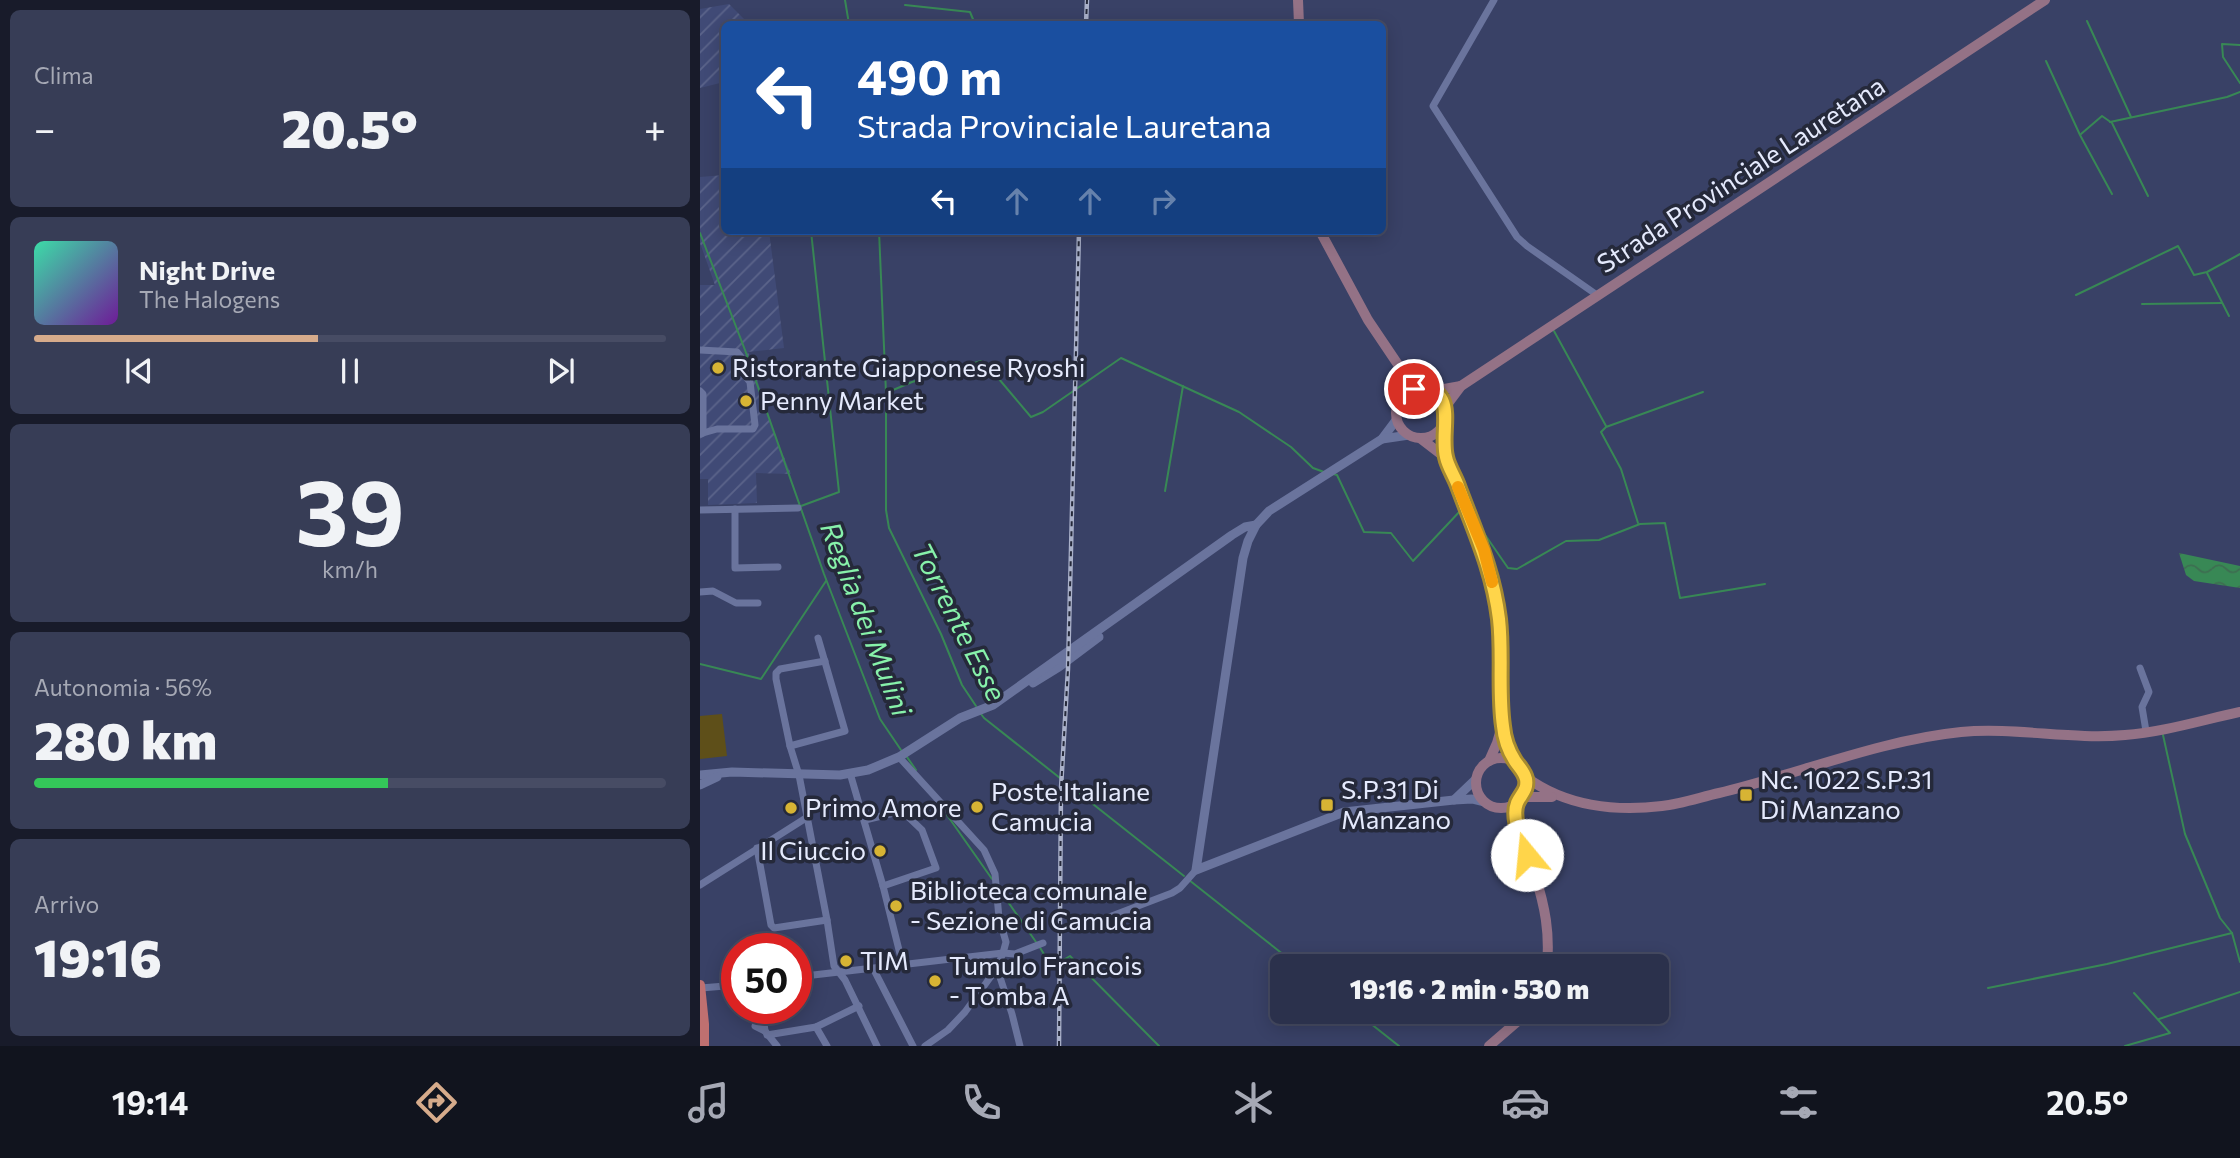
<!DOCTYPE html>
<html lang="it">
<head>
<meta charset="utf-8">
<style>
  :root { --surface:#2b314c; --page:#373d56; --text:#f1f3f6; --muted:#a6a9b5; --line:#474c64; --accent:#d6ab8b }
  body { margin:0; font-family:Commissioner,sans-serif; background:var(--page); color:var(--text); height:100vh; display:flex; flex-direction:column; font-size:26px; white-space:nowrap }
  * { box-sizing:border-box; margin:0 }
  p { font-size:23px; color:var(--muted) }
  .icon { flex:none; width:38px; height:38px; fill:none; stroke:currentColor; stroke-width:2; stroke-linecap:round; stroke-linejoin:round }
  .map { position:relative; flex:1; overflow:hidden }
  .details { display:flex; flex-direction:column; gap:10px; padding:10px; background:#181b2a; width:700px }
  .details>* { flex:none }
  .banner { position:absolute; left:21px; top:21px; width:665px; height:214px; border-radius:10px; box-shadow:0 4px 18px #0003,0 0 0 2px var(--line); background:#1a4fa0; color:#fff; overflow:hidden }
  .speed { position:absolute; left:21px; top:933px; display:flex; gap:14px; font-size:35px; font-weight:700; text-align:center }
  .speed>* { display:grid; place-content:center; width:91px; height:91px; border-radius:50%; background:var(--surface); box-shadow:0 4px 18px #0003,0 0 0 2px var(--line); line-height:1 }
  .speed .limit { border:10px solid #d22; background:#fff; color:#111 }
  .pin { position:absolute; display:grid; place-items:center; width:60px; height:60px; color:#fff; margin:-30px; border:4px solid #fff; border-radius:50%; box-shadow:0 2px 7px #0007 }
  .me { position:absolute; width:77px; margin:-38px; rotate:343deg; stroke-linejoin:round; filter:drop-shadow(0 0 5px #0008) }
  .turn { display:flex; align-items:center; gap:24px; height:147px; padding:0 21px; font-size:32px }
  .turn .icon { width:91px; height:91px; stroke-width:2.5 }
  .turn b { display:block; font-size:49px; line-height:60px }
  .lanes { display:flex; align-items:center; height:66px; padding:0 21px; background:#0003; justify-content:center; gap:35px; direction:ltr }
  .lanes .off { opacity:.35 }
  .big { font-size:52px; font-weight:800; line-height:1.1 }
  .details .card { flex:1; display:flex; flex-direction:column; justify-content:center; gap:10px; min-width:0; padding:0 24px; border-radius:10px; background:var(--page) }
  .details .dial { align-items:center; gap:0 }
  .dial b { font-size:91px; line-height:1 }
  .song { display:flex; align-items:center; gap:21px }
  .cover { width:84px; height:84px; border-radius:10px; background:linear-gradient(135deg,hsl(160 70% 55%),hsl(280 70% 35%)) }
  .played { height:7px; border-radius:4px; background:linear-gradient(90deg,var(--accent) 45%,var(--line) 45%) }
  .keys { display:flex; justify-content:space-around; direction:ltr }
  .heat { display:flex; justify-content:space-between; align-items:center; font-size:38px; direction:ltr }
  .charge { height:10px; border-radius:5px; background:linear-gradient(90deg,#34c759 56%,var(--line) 0) }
  .trip { position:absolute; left:570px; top:954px; width:399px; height:70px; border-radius:10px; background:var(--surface); box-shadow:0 4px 18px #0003,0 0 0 2px var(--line); font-weight:800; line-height:70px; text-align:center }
  .menu { display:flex; height:112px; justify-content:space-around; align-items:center; background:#11141e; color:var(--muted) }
  .menu .icon { width:49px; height:49px }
  .menu .on { color:var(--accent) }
  .menu b { font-size:32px; color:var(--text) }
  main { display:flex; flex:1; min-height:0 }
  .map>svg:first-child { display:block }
  .industrial { fill:url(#industrial-furrows) }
  .pitch { fill:#5e4f19 }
  .water { fill:url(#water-waves) }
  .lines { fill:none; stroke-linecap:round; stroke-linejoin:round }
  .stream { stroke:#388855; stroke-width:2 }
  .minor { stroke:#6a749d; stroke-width:7 }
  .tertiary { stroke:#6a749d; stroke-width:9 }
  .secondary { stroke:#947286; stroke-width:10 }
  .primary { stroke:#bf7070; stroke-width:10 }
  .rail-casing { stroke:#a9b0c9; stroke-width:4.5 }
  .rail { stroke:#25293a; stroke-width:2; stroke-dasharray:5; stroke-linecap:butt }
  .route-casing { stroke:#a68a30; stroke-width:18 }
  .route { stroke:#ffd54a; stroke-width:12 }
  .slow { stroke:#f59e0b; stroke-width:12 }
  .poi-dot { fill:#d7b434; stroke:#25293a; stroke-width:2.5 }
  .labels { text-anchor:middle; stroke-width:7; stroke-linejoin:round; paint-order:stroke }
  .street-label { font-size:26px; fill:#e5eafd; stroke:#25293a }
  .poi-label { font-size:26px; fill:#e5eafd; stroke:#25293a; text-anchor:start }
  .water-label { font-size:28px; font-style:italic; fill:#87f1aa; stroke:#25293a }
</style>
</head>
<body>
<main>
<section class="details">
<div class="card"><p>Clima</p>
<div class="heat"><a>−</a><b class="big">20.5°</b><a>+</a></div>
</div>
<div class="card">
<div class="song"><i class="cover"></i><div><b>Night Drive</b><p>The Halogens</p></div></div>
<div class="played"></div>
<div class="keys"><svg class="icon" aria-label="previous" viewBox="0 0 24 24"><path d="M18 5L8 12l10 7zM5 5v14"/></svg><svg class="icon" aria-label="pause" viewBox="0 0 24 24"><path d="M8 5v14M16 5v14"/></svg><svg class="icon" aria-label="next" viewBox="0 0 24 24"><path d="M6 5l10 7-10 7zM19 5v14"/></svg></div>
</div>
<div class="card dial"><b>39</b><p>km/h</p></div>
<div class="card"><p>Autonomia · 56%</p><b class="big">280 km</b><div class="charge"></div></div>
<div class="card"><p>Arrivo</p><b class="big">19:16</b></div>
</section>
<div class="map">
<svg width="1540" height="1046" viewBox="0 0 1540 1046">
  <defs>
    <pattern id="industrial-furrows" width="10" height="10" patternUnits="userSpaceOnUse" patternTransform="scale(1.75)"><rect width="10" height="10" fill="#404a76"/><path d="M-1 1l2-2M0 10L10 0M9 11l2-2" fill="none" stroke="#5b648a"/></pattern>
    <pattern id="water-waves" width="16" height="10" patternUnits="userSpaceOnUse" patternTransform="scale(1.75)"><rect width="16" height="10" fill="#388855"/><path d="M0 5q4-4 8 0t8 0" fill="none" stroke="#3d6e51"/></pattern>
  </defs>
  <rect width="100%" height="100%" fill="#394166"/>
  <!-- industrial -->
  <g class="industrial">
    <polygon points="29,4 49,24 24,24 24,82 0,88 0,9"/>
    <polygon points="24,175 24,231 69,231 84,348 48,352 77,440 91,474 56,473 57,503 8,505 8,479 0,479 0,285 15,285 0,243 0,177"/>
  </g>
  <!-- pitch -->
  <polygon class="pitch" points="22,714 27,756 0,759 0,716"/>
  <!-- water -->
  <polygon class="water" points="1479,553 1540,566 1540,588 1494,581 1486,575"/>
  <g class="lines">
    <!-- stream -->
    <g class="stream">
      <polyline points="145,0 149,24"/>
      <polyline points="205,5 270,12 275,24"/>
      <polyline points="1387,21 1431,117"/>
      <polyline points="1540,45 1522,44 1523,57 1540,83"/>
      <polyline points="1346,61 1380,135 1412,194"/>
      <polyline points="1410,122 1527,97 1540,92"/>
      <polyline points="1381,134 1402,116 1412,123 1448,196"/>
      <polyline points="179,231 186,393 186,510 189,528 241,634 262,685 276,706"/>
      <polyline points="0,233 45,350 124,574 180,719 201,750"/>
      <polyline points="1507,273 1529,316"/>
      <polyline points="1376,295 1478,246 1494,275 1507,272 1540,254"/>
      <polyline points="1442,304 1522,303"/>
      <polyline points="854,331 906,426"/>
      <polyline points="186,393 212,382 281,361 288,366 331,417 343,412 421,358 539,412 591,447 613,468 624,472"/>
      <polyline points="633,474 637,475 664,532 691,533 713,561 762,509"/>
      <polyline points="465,491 483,386"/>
      <polyline points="101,506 139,492 111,231"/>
      <polyline points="938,523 921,469 901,432 906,427 1003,392"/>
      <polyline points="779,526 808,568 817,569 866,541 899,540 940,524 965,523 980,598 1065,584"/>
      <polyline points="0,664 61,679 126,581"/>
      <polyline points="281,714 284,718 484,876"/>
      <polyline points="1463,735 1485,834 1520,918 1532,933 1540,962"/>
      <polyline points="207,757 216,770"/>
      <polyline points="247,815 292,879"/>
      <polyline points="489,880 598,966"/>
      <polyline points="299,889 336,942"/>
      <polyline points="339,946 350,964 355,965 370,956 459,1046"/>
      <polyline points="1288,988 1407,964 1532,933"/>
      <polyline points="656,1012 699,1046"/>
      <polyline points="1459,1019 1540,992"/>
      <polyline points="1425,1046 1470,1033 1434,993"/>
    </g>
    <!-- minor -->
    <g class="minor">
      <polyline points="794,0 733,106 817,237 827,246 897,295"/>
      <polyline points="0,350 37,352 41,357 41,371 50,382 55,425 53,429 17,429 3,433"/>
      <polyline points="0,391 3,394 3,433 1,434"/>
      <polyline points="35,509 35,568 78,567"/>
      <polyline points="0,510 98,508"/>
      <polyline points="0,592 13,591 36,603 58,603"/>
      <polyline points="125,661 80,669 76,673 76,679 90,746 99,775 127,920 134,966 145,980 177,1046"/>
      <polyline points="1440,668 1449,692 1442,707 1446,731"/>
      <polyline points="90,746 145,731 118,638"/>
      <polyline points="199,757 284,850 295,874 299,918 306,942 303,953 297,968 265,1012 248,1030 225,1046"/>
      <polyline points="150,773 183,886 203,966"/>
      <polyline points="165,820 202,811 222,830 236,868 183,886"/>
      <polyline points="57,848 71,925 74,928 127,920"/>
      <polyline points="0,885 106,818"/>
      <polyline points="396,922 472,893 480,888 496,870"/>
      <polyline points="297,968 312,1014 320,1046"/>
      <polyline points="174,970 213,1046"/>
      <polyline points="96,977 303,953 315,954 343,943"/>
      <polyline points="1,988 37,985"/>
      <polyline points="62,1008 65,1031 77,1046"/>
      <polyline points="56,1023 55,1026 65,1031"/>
      <polyline points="116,1027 127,1046"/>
      <polyline points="67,1035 116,1027 159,1006"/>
    </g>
    <!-- tertiary -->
    <g class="tertiary">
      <polyline points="697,419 682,439 569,511 556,525 548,541 543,558 496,870 644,812 754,800 772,799 784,802"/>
      <polyline points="682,439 709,435"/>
      <polyline points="333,683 359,667 399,637"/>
      <polyline points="0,775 32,772 140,775 168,770 199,757 260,718 293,705 532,535 545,527 556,525"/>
      <polyline points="0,785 17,777"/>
      <polyline points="754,800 776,779"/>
    </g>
    <!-- secondary -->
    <g class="secondary">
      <polyline points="598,0 599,24"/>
      <polyline points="620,231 668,320 701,369 725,388"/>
      <polyline points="701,369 704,394"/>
      <circle cx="721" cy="413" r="25"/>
      <polyline points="733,391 761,386"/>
      <polyline points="746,406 761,386 1345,0"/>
      <polyline points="744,425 746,458 784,550 792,583 799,620 802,725 808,747 816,763"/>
      <polyline points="720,438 746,458"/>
      <circle cx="801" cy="783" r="25"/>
      <polyline points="789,761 797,743 801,729"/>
      <path d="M826 777C865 806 915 812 962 806 981 804 1001 797 1019 793 1098 774 1181 740 1261 732 1315 727 1372 740 1425 735 1464 732 1502 720 1540 712"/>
      <polyline points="822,797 852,797"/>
      <path d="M817 802C814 829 827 851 835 875 845 907 850 932 847 966"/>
      <polyline points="789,1046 818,1021 825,1012"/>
    </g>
    <!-- primary -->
    <polyline class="primary" points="0,985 4,1024 4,1046"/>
    <!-- rail casing -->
    <g class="rail-casing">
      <g id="rail">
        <polyline points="386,24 387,0"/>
        <polyline points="359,1046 361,788 368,669 379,231"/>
      </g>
    </g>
    <!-- rail -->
    <use href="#rail" class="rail"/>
  </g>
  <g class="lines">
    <!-- route casing -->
    <g class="route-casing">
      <path id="route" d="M714 389C761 386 739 429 746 457 748 467 755 477 758 486 775 532 793 570 799 619 803 654 798 691 803 726 804 738 808 750 815 761 819 767 824 771 826 779 828 790 821 794 817 803 811 818 822 840 827 855"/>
    </g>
    <!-- route -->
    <use href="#route" class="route"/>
    <!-- slow -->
    <polyline class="slow" points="758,487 784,550 792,582"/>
  </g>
  <!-- markers -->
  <g class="poi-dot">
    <circle cx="18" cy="368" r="7"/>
    <circle cx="46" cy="401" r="7"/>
    <rect x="1039" y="788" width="14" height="14" rx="3.5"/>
    <rect x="620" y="798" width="14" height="14" rx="3.5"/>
    <circle cx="277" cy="807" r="7"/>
    <circle cx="91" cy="808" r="7"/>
    <circle cx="180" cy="851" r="7"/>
    <circle cx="196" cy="906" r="7"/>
    <circle cx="146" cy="961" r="7"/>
    <circle cx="235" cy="981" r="7"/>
  </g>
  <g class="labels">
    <!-- street labels -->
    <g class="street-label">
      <text transform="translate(1041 175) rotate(-33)" y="9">Strada Provinciale Lauretana</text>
    </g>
    <!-- poi labels -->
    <g class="poi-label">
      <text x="32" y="377">Ristorante Giapponese Ryoshi</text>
      <text x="60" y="410">Penny Market</text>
      <text x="1060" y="789">Nc. 1022 S.P.31<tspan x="1060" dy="30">Di Manzano</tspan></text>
      <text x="641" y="799">S.P.31 Di<tspan x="641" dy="30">Manzano</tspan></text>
      <text x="291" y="801">Poste Italiane<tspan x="291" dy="30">Camucia</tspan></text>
      <text x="105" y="817">Primo Amore</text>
      <text x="166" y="860" text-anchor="end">Il Ciuccio</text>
      <text x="210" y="900">Biblioteca comunale<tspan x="210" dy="30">- Sezione di Camucia</tspan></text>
      <text x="160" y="970">TIM</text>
      <text x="249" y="975">Tumulo Francois<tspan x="249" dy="30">- Tomba A</tspan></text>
    </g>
    <!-- water labels -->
    <g class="water-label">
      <text transform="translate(166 619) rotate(69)" y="10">Reglia dei Mulini</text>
      <text transform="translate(259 622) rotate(63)" y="10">Torrente Esse</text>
    </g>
  </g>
</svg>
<div class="speed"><div class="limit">50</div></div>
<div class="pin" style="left:714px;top:389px;background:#d93025"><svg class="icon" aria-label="arrive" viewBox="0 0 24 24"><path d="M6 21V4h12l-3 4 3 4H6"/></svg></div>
<svg class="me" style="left:827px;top:855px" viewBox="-20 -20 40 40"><circle r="19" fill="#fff"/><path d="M0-13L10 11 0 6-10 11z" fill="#ffd54a"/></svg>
<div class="trip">19:16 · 2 min · 530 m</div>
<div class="banner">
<div class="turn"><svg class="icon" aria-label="left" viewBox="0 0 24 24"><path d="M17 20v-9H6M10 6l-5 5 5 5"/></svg><div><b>490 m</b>Strada Provinciale Lauretana</div></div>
<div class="lanes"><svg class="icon" aria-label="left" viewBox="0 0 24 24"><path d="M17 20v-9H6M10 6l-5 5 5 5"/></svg><svg class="icon off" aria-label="ahead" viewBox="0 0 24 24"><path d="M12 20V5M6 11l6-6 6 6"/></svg><svg class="icon off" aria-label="ahead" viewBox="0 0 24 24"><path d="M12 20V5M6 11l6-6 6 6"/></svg><svg class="icon off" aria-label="right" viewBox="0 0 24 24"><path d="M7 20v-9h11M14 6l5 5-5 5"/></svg></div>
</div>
</div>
</main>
<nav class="menu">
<b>19:14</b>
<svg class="icon on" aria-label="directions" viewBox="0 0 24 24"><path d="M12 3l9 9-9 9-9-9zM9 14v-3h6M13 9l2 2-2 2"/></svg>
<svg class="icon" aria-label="music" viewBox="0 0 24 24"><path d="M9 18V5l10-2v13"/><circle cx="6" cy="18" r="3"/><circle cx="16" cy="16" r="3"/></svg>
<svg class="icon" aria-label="phone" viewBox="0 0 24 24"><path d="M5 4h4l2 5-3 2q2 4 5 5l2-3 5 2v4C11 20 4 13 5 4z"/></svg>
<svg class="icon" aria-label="climate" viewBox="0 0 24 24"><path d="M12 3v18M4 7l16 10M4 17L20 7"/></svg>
<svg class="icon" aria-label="car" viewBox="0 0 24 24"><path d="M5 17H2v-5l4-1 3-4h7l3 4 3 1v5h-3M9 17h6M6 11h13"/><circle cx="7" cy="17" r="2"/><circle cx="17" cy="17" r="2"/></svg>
<svg class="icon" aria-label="filters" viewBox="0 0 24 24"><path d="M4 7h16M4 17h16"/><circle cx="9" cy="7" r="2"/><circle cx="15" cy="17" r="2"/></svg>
<b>20.5°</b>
</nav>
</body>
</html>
